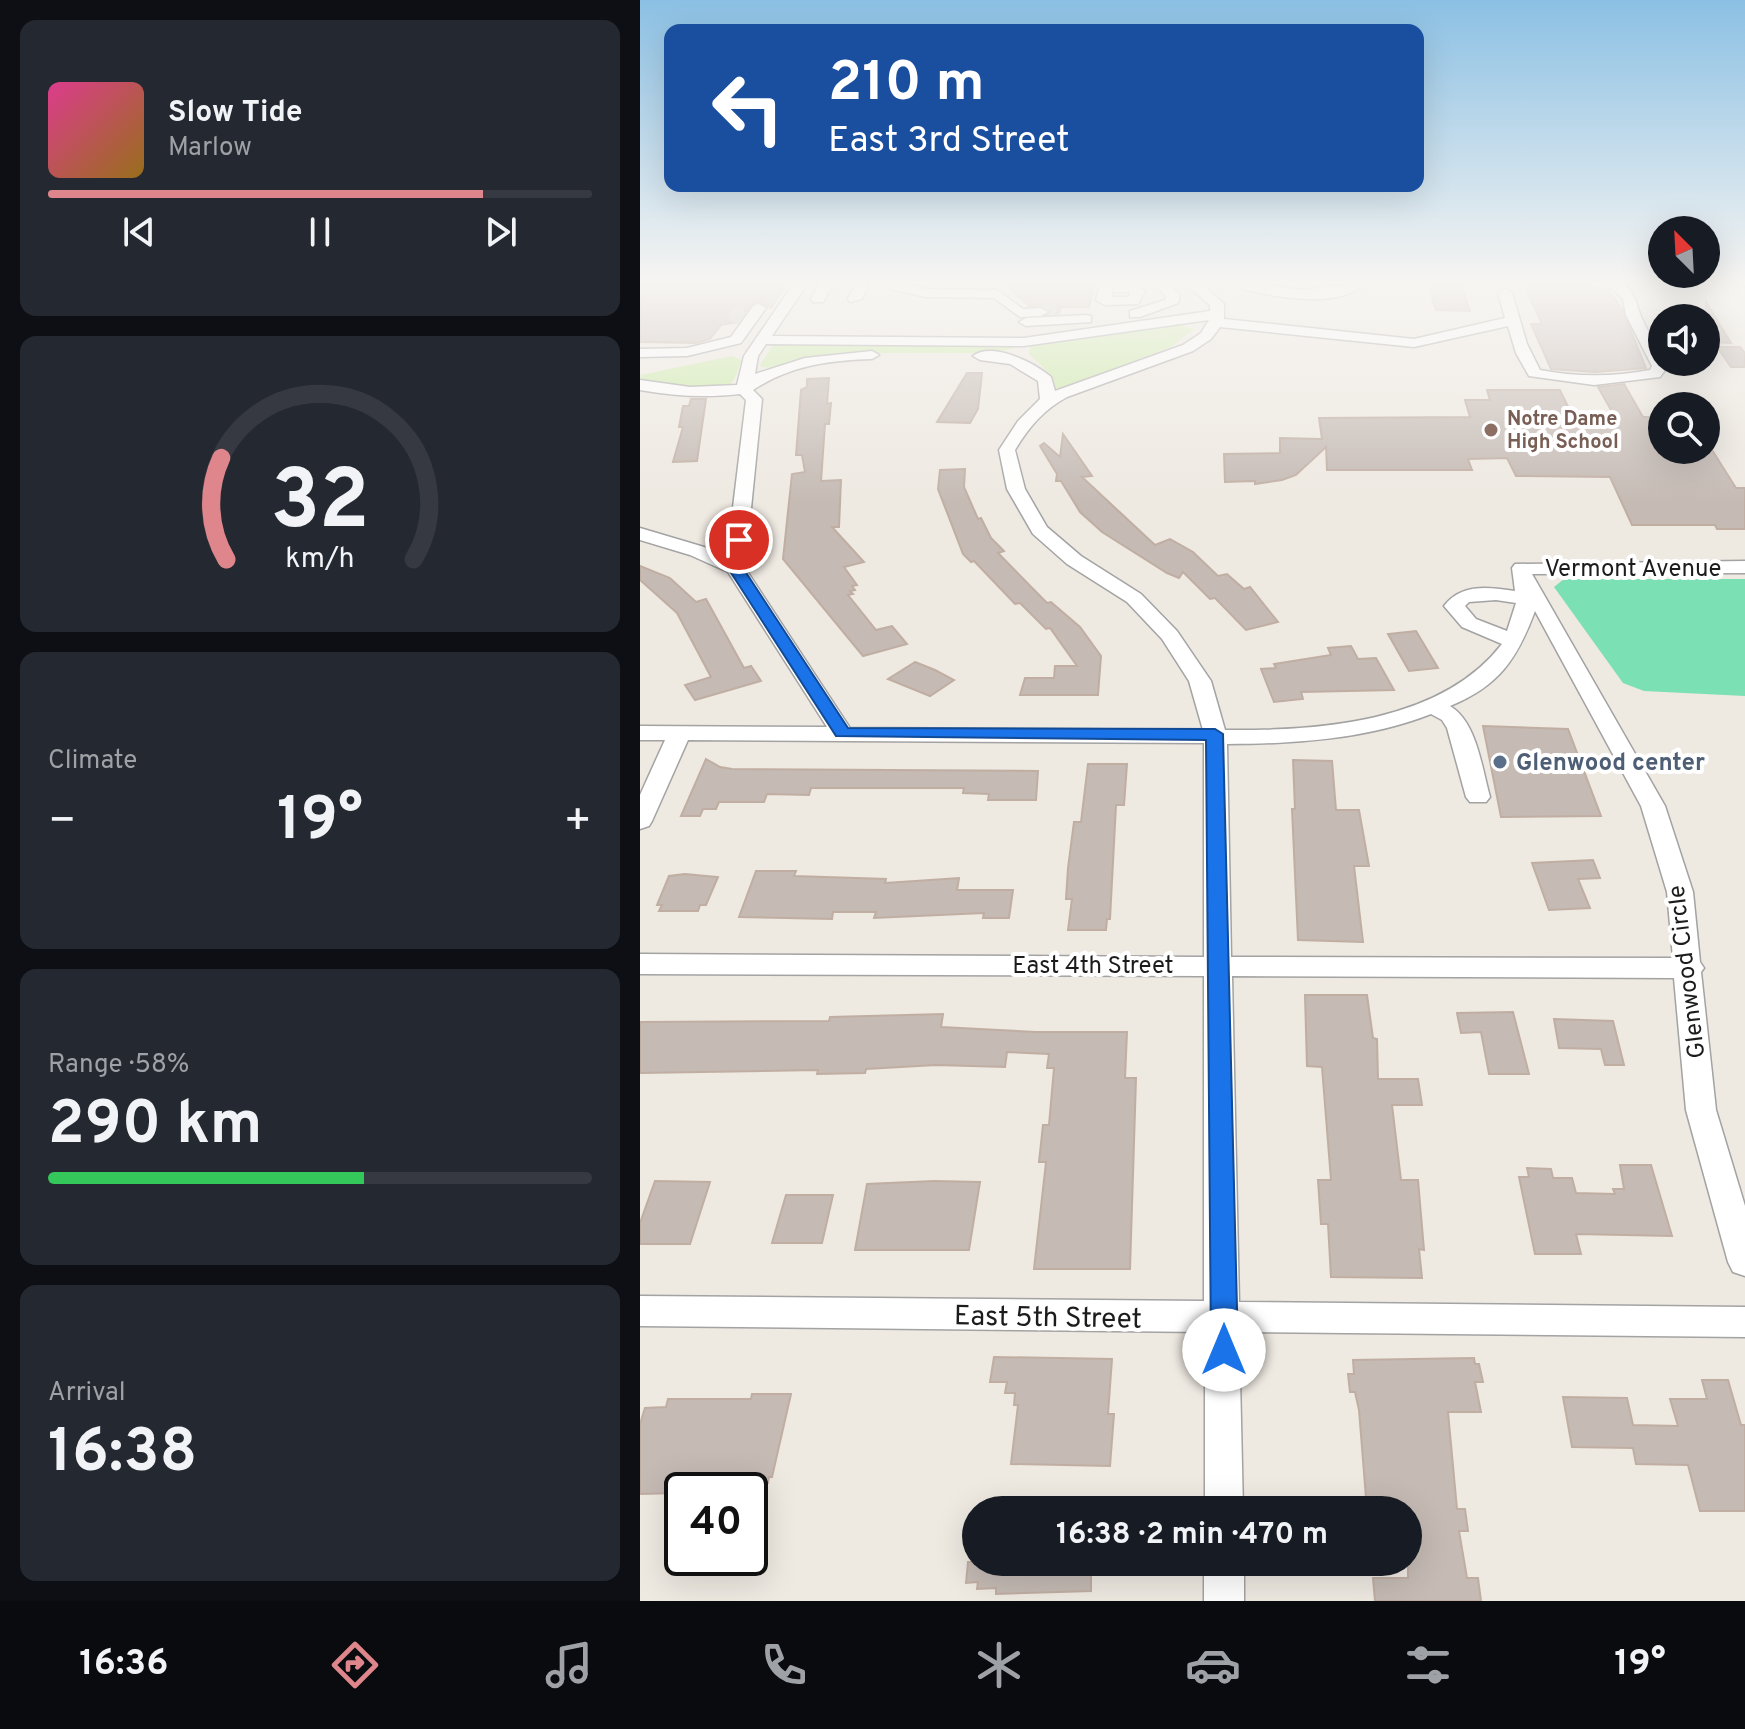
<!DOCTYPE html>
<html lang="en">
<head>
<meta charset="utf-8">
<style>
  :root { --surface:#171b24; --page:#242831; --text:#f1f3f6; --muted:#9ea1a6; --line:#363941; --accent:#de868c }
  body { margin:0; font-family:Overpass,sans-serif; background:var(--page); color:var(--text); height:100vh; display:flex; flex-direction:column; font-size:30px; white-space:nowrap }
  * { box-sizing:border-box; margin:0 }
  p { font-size:26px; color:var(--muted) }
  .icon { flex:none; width:44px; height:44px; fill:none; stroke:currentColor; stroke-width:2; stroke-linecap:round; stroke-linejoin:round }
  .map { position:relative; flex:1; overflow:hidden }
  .sheet { display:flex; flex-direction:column; gap:20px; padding:20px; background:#0d0f14; width:640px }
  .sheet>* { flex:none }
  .banner { position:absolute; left:24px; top:24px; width:760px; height:168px; border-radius:16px; box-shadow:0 8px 32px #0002; background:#1a4fa0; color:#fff; overflow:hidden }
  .needle { width:52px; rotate:336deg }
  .fabs { position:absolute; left:1008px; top:216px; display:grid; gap:16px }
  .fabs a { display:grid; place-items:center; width:72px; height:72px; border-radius:50%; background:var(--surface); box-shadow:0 8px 32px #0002; font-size:40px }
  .speed { position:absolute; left:24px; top:1472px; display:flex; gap:16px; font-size:40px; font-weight:700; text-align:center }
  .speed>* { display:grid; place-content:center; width:104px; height:104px; border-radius:50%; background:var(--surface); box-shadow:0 8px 32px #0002; line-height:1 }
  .speed .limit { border:4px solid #111; border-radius:12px; background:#fff; color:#111 }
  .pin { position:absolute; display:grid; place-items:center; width:68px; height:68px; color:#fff; margin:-34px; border:4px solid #fff; border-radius:50%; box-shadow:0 2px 8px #0007 }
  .me { position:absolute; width:88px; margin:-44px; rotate:0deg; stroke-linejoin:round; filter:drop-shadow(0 0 6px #0008) }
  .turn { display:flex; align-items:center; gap:28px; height:168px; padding:0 32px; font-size:36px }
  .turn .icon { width:104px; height:104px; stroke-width:2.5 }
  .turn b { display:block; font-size:56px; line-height:68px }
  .big { font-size:60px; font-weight:700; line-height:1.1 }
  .sheet .tile { flex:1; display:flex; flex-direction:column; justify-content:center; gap:12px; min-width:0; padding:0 28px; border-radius:16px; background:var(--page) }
  .sheet .dial { align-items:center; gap:0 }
  .dial svg { height:208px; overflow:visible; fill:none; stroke:var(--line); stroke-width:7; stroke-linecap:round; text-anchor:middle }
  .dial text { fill:var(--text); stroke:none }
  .song { display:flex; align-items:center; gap:24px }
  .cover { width:96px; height:96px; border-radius:12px; background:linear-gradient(135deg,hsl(330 70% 55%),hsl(40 70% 35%)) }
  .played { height:8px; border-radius:4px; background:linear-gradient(90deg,var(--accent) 80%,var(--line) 80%) }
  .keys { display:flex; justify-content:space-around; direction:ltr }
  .heat { display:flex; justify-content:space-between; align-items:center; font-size:44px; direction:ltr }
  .charge { height:12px; border-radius:6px; background:linear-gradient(90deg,#34c759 58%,var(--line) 0) }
  .trip { position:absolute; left:322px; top:1496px; width:460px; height:80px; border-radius:40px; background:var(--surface); box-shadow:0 8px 32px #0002; font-weight:700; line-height:80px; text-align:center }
  .tabs { display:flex; height:128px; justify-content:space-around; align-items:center; background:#090b0e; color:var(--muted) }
  .tabs .icon { width:56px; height:56px }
  .tabs .on { color:var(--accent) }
  .tabs b { font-size:36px; color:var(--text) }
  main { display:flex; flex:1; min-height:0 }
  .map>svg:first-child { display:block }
  .grass { fill:#caeaa4 }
  .pitch { fill:#7be0b4 }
  .building { fill:#c5bab4; stroke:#c0aea3; stroke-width:2 }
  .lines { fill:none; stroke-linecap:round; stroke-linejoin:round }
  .minor-tunnel { stroke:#cecac3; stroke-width:15; stroke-dasharray:15 8; stroke-linecap:butt }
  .minor-casing { stroke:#a3a3a3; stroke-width:3 }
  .minor { fill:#fff; fill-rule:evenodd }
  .route { fill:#1a73e8; stroke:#114b97; stroke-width:2 }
  .education-dot { fill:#8d6e63; stroke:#fff; stroke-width:3 }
  .service-dot { fill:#5c6f8a; stroke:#fff; stroke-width:3 }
  .labels { text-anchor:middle; stroke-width:8; stroke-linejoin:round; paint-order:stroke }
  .far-education-label { font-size:20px; font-weight:bold; fill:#785e54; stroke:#fff; text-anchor:start }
  .street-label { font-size:24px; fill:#1c1c1c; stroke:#fff }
  .service-label { font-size:24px; font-weight:bold; fill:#4e5e75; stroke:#fff; text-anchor:start }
  .near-street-label { font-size:28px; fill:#1c1c1c; stroke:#fff }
</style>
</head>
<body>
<main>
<section class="sheet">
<div class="tile">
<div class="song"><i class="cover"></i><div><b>Slow Tide</b><p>Marlow</p></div></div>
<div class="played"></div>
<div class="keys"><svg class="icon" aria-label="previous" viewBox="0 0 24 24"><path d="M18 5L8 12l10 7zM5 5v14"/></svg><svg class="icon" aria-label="pause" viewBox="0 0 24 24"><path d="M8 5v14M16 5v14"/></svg><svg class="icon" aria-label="next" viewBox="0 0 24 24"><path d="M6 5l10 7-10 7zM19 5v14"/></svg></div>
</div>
<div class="tile dial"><svg viewBox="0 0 100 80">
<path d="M14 69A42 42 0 1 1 86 69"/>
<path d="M14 69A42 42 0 0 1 12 30" stroke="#de868c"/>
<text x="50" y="56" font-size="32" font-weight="700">32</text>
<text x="50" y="72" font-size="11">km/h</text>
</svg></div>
<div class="tile"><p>Climate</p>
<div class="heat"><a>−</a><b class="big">19°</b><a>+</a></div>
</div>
<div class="tile"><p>Range · 58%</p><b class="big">290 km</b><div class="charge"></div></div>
<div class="tile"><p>Arrival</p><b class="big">16:38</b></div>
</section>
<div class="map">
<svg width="1105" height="1601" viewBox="0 0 1105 1601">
  <rect width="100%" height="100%" fill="#eee9e1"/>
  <!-- grass -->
  <g class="grass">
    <polygon points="537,324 554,329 531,347 424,388 416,388 412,376 389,354 391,345 399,342"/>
    <polygon points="145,343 374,346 375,348 355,353 212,353 138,368 122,367 120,365 132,346"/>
    <path d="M92 356 101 360C99 367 96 379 90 384 76 394 17 385 0 380L1 375Z"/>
  </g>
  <!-- pitch -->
  <polygon class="pitch" points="924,579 1105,579 1105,696 1004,691 983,683 914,587"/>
  <!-- building -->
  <g class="building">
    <polygon points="8,280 148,280 131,308 120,301 113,302 98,322 81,325 70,339 56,343 0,342 0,289"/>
    <polygon points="360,280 455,280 449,307 421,307 419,313 410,314 409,309 402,305 389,306"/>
    <polygon points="787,280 819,280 830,311 796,310"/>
    <polygon points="882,280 946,280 950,288 967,288 982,309 1006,368 955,372 911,369 891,324 902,324"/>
    <polygon points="1066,302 1091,343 1066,342"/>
    <polygon points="1077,347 1100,347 1105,353 1105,367 1091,367"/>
    <polygon points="327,373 342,373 338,409 330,423 297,422"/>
    <polygon points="189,378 187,404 191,403 189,424 185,424 181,481 201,480 199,527 192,527 224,562 204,567 217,585 212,586 215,590 210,591 213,594 208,595 236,630 252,626 267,644 223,656 143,559 152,474 165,472 162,455 156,455 161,390 167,387 167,379"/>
    <polygon points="984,384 1003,417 1022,417 1022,450 1072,450 1096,488 1105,488 1105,529 1077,529 1075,525 992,525 970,477 876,476 867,458 828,459 832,470 687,470 686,447 656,475 642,480 615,484 615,481 585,482 584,454 640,453 640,438 682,439 679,418 830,417 825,400 850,400 847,390 920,390 933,417 975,417 958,387"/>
    <polygon points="51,399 66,399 57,461 33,462 43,427 39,427 43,406 49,406"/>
    <polygon points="423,434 452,476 442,477 515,545 530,539 553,552 578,576 587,574 604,589 610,587 638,622 606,630 575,598 570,599 543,572 539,578 527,573 462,532 440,512 421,481 416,481 417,474 400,446 404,443 420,457"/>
    <polygon points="325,469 324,487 338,519 341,518 351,538 364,551 358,553 407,603 411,602 440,627 461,656 458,695 380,695 385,678 414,678 415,666 437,666 410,628 406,629 380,603 375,604 334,561 331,562 323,554 298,489 300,470"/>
    <polygon points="0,566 30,578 56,602 66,599 104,668 111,666 121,681 55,700 45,685 71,677 37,613 0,580"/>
    <polygon points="776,631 798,668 769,671 748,634"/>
    <polygon points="711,646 718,659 736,658 754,690 661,692 663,699 634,702 621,669 636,668 634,664 691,655 688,648"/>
    <polygon points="275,662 295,670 314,680 290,696 248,679"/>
    <polygon points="843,726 928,729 961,816 861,817"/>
    <polygon points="66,759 80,767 92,769 398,771 396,800 348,800 349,794 323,793 324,788 171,788 169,795 127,794 124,802 79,802 76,809 63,809 60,816 41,816"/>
    <polygon points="653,760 692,761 696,810 719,810 729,866 714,866 723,942 658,940 652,809 655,809"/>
    <polygon points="448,764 487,764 484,805 476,805 470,919 467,919 466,930 428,930 432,899 426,899 428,868 434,822 441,822"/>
    <polygon points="953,860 960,878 938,879 950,908 909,910 892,863"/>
    <polygon points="116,871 156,871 154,876 246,879 245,883 319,878 317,890 373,890 369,918 343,918 344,913 234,918 236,912 193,912 192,919 99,917"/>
    <polygon points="45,874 78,877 66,905 60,905 58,911 19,911 22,905 17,905 29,876"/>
    <polygon points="665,995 727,995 733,1038 737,1039 738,1079 778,1079 782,1105 752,1105 761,1180 778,1180 784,1250 779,1249 782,1278 691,1277 688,1224 681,1224 678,1180 691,1180 682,1067 667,1066"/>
    <polygon points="873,1012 889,1074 849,1074 841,1032 821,1033 817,1013"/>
    <polygon points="303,1014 301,1027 396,1032 487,1032 485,1078 496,1078 490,1269 394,1269 406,1162 399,1162 403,1125 409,1125 414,1068 407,1068 409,1054 367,1052 365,1067 296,1065 226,1069 225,1073 177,1074 178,1070 0,1073 0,1022 189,1021 190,1017"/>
    <polygon points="914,1019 973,1021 984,1065 965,1065 961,1049 919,1048"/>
    <polygon points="980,1165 1011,1165 1032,1236 936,1234 941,1254 895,1254 879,1177 889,1177 887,1168 911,1169 913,1178 932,1178 936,1193 975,1194 973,1189 984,1189"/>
    <polygon points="15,1181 70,1182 50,1244 0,1244 0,1223"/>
    <polygon points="294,1181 340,1182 329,1250 215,1250 227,1184"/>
    <polygon points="146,1195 193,1195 182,1243 132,1243"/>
    <polygon points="354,1357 472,1359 468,1414 474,1414 470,1466 371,1464 378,1405 374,1405 375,1393 365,1393 367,1382 350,1382"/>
    <polygon points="834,1358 835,1364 839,1364 843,1382 835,1382 841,1412 808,1412 817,1509 825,1509 828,1531 819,1531 827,1578 838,1578 841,1601 735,1601 733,1578 768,1578 768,1510 727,1510 719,1410 715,1392 710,1392 708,1374 714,1374 713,1360"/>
    <polygon points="1062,1380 1088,1380 1101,1425 1105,1425 1105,1511 1060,1511 1048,1465 996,1464 993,1448 932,1447 923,1397 987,1398 993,1425 1038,1426 1030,1399 1067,1399"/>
    <polygon points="112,1394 151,1394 132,1477 129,1477 128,1483 39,1483 37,1493 0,1494 0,1424 5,1408 26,1407 28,1399 111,1399"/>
    <polygon points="328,1562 451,1562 451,1591 356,1594 356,1588 337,1589 338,1582 326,1583"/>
  </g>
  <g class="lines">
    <!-- minor-tunnel -->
    <g class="minor-tunnel">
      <polyline points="401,312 420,312"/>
      <polyline points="94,322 97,316 109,311"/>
    </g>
    <!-- minor casing -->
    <g class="minor-casing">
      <g id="minor">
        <path d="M156 280H170L132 336 384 338 570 311V305L541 280H558L584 304V319L774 339 865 318 858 293 865 289 872 293 887 344 900 370C936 377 973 377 1010 370L1012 366 986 315 983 299 963 280H979C998 295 994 300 1002 319 1008 332 1016 344 1022 356V362L1028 366 1020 377 954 385 889 376 876 353 868 326 774 347 580 327 571 339 553 351 427 397C403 410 389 427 375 450L385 489 407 527 441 556 501 594 537 631 571 681 585 730C678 731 801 723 862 644L822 627 804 606C821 583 849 587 875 591L872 568 875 564 1105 561V573L892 574 1025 806 1053 892 1060 962 1064 968 1061 972 1076 1110 1105 1206V1276L1093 1272 1088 1262 1046 1110 1034 978 592 976 599 1302 1105 1307V1337L599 1332 603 1510H565V1332L0 1326V1296L564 1301V976L0 974V954L564 957V743L48 740 12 821 9 826 0 829V795L25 740H0V726L187 727 88 572 50 555 0 540V528L64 547 87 557 106 400 100 394C66 398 33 396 0 390V380L50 387 97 385 104 356ZM569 320 561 333 543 345 415 391 411 377C395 363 352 341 333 356L340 360 370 364 398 381 400 399 378 421 359 450 367 489 393 534 427 564 487 602 522 639 549 681 563 730 210 728 105 568 122 399 113 390C149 366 190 360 232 359L239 355 232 351 165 358 115 374 118 356 126 344 384 346ZM856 600 876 603 867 631 836 619 825 606 829 602ZM895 611 1001 806 1027 892 1033 958 591 957 587 744C653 744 728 739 791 714L802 720 807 728 826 797 830 802H846L850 797C842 769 837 722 810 706 859 686 877 659 895 611Z"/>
        <polygon points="182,280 194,283 183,302 173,302 171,299"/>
        <path d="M461 280 492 284 505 291 498 304 465 305 456 300ZM472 292H490V293L488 297H471Z"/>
        <polygon points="509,280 524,280 540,295 538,303 500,317 490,317 490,311 525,300 526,296"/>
        <path d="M599 280 660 290 707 285 706 280H720L721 287C693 308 634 297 602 289Z"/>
        <polygon points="1097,280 1105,280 1105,286 1100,285"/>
        <polygon points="221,282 228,286 222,299 210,302 208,299 216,283"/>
        <polygon points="255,282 286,289 357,290 383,309 401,308 408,312 401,316 380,317 354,298 286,297 250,289 248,286"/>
        <polygon points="119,304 126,308 101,343 47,356 0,357 0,349 47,348 91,337 114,305"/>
        <polygon points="446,315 451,316 451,322 386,326 379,322 386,318"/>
        <rect x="564" y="1562" width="40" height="39"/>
      </g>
    </g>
    <!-- minor -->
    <use href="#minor" class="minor"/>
  </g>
  <!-- sky -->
  <linearGradient id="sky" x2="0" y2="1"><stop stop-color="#8bc0e4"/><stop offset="0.56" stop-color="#f7f5f2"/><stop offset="1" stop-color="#f7f5f2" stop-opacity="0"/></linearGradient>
  <rect width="1105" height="504" fill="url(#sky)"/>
  <!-- route -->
  <polygon class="route" points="99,536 106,540 103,568 208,728 575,729 583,734 598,1350 594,1359 584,1362 575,1359 571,1350 566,740 196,736 88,568 92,540"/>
  <!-- markers -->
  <circle class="education-dot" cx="851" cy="430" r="8"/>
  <circle class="service-dot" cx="860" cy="762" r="8"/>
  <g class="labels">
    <!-- far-education labels -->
    <g class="far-education-label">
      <text x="867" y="425">Notre Dame<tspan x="867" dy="23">High School</tspan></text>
    </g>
    <!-- street labels -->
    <g class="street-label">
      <text x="993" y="576">Vermont Avenue</text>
      <text x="453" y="973">East 4th Street</text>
      <text transform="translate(1046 972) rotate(-97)" y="8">Glenwood Circle</text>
    </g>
    <!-- service labels -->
    <g class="service-label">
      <text x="876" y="770">Glenwood center</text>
    </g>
    <!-- near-street labels -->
    <g class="near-street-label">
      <text transform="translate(408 1316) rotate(1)" y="10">East 5th Street</text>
    </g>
  </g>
</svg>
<div class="fabs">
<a><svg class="needle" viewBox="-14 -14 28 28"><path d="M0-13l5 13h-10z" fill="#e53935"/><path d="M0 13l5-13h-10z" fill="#9ea1a6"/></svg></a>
<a><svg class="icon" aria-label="sound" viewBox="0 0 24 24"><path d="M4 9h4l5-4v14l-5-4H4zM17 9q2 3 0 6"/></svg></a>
<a><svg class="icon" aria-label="search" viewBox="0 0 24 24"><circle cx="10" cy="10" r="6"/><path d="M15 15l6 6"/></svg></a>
</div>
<div class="speed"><div class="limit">40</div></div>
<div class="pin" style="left:99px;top:540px;background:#d93025"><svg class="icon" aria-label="arrive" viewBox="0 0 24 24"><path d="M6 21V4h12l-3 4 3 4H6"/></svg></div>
<svg class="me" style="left:584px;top:1350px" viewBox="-20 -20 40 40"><circle r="19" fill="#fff"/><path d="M0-13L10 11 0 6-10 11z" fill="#1a73e8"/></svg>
<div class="trip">16:38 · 2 min · 470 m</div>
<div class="banner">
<div class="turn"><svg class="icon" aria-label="left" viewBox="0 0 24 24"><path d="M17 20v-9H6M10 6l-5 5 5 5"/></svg><div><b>210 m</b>East 3rd Street</div></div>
</div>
</div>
</main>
<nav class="tabs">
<b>16:36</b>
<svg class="icon on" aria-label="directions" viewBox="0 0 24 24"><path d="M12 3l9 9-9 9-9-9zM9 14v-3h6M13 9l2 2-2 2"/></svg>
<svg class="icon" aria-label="music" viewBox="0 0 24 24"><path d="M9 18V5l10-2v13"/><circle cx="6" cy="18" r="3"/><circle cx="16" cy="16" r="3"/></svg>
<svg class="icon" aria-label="phone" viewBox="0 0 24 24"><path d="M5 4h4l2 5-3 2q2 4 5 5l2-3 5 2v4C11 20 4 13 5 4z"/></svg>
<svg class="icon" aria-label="climate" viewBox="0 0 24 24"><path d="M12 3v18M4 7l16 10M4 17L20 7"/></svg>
<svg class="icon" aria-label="car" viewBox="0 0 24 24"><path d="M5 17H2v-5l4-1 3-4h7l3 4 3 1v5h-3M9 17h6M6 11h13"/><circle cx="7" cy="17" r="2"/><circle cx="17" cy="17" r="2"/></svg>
<svg class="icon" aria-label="filters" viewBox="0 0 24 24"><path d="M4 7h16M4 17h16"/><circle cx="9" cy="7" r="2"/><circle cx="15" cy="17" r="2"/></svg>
<b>19°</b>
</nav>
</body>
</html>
